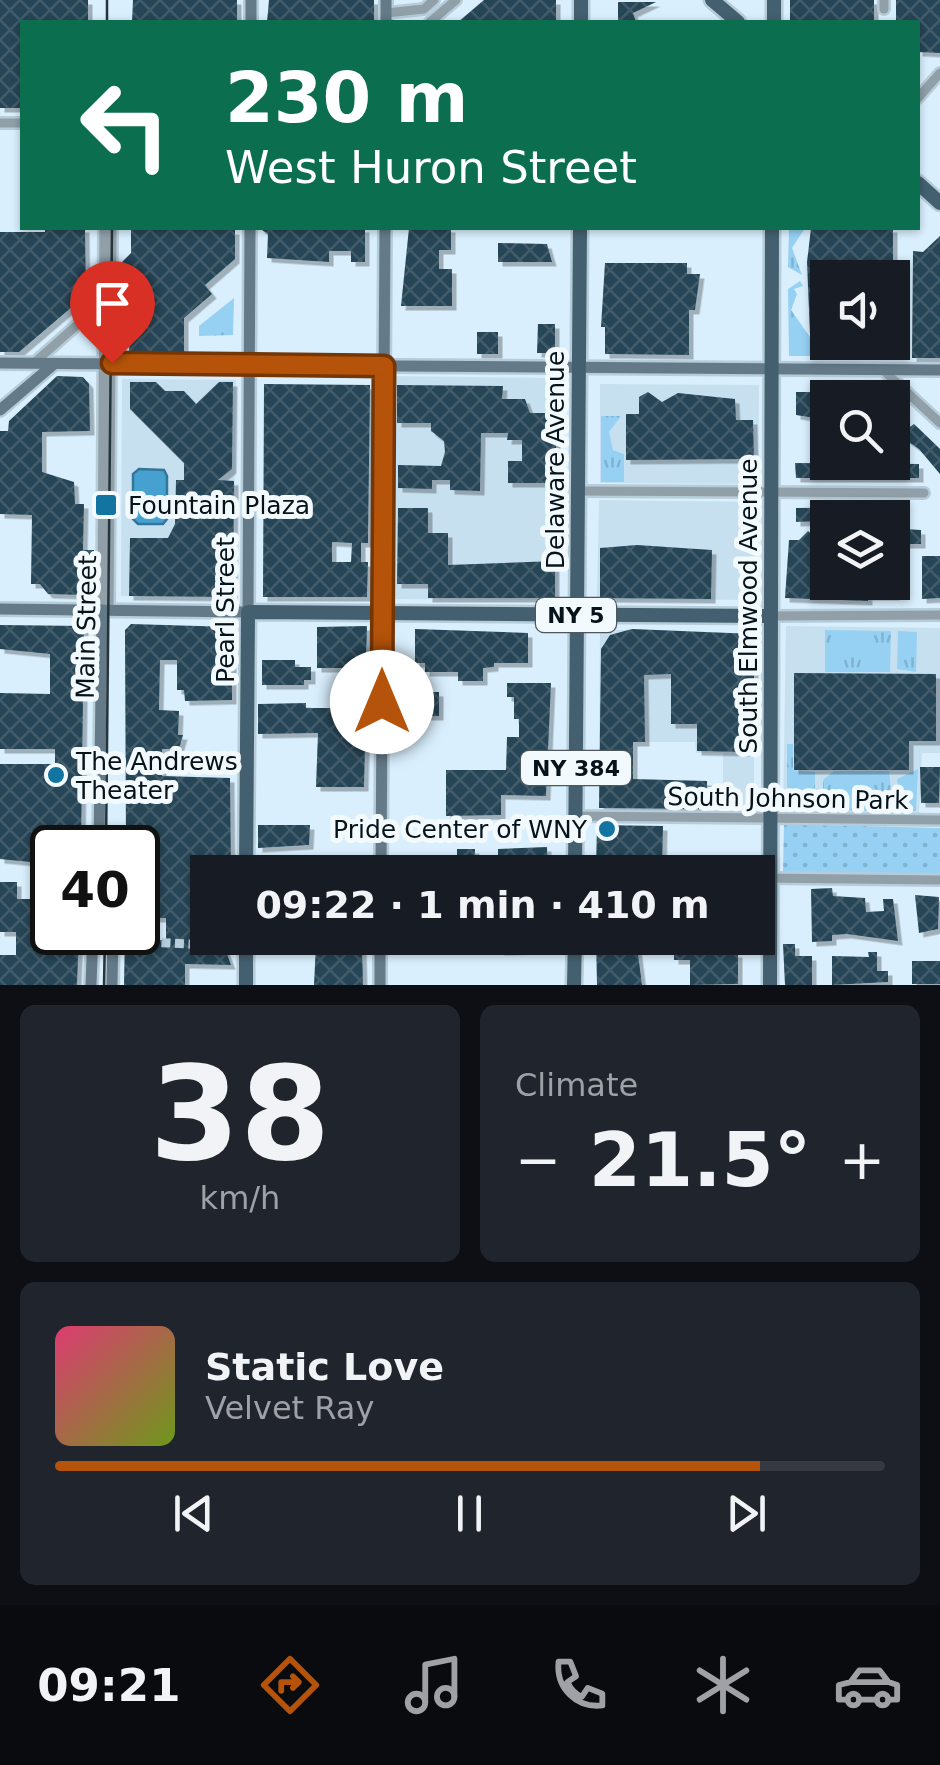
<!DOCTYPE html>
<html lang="en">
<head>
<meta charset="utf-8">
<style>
  :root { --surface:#171b24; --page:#20242c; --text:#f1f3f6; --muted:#9ea1a6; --line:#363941; --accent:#b45309 }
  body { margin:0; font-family:"DejaVu Sans",sans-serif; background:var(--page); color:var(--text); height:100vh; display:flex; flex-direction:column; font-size:38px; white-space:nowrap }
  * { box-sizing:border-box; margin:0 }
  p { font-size:32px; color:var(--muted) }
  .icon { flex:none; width:55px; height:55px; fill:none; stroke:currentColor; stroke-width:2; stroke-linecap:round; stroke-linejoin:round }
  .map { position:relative; height:985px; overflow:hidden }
  .side { display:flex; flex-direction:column; gap:20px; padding:20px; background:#0d0f14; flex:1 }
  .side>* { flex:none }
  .guide { position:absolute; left:20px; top:20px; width:900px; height:210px; border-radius:0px; box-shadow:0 2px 8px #0004; background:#0b6e4f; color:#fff; overflow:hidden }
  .tools { position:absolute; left:810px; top:260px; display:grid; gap:20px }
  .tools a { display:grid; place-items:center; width:100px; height:100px; border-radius:0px; background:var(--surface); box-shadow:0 2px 8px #0004; font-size:50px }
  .speed { position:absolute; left:30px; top:825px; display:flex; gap:20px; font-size:50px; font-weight:700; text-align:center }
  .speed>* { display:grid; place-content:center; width:130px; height:130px; border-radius:50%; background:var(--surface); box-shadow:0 2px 8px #0004; line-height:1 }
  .speed .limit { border:5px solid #111; border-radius:15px; background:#fff; color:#111 }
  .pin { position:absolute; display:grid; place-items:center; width:85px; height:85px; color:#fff; margin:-102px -42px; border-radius:50% 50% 50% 0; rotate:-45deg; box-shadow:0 0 10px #0007 }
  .pin .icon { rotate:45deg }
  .me { position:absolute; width:110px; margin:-55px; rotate:0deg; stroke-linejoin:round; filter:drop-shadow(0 0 8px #0008) }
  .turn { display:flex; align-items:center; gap:35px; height:210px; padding:0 40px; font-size:45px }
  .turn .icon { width:130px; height:130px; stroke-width:2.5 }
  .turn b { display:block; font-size:70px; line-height:85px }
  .big { font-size:75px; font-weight:600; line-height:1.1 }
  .side .widget { flex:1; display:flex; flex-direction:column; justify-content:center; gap:15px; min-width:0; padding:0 35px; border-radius:15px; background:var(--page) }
  .side .dial { align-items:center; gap:0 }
  .dial b { font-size:130px; line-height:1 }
  .song { display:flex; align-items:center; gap:30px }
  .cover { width:120px; height:120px; border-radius:15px; background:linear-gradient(135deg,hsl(340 70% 55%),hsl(80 70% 35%)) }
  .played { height:10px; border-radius:5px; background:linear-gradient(90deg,var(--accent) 85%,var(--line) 85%) }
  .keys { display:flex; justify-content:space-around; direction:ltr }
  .heat { display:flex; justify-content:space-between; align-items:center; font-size:55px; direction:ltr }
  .side .tiles { flex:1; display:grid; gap:20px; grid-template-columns:1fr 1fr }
  .widget:last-child { grid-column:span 2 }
  .trip { position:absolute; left:190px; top:855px; width:585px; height:100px; border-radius:0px; background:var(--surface); box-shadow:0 2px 8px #0004; font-weight:600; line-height:100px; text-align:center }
  .menu { display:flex; height:160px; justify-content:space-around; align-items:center; background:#090b0e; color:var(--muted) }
  .menu .icon { width:70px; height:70px }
  .menu .on { color:var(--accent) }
  .menu b { font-size:45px; color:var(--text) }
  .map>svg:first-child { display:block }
  .built { fill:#c7e0f0 }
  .grass { fill:url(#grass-tufts) }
  .park { fill:url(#park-dots) }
  .water { fill:url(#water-ripples); stroke:#33769a; stroke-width:2.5 }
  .building { fill:url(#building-cross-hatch); fill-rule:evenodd; filter:url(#shadow) }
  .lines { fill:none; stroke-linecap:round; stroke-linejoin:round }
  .street-tunnel { stroke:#b9cedb; stroke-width:9; stroke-dasharray:9 4.5; stroke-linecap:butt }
  .street-casing { stroke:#b7ccd9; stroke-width:14 }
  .secondary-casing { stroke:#b7ccd9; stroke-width:16 }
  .primary-casing { stroke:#b7ccd9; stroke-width:19 }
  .street { stroke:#909fa8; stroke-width:9 }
  .secondary { stroke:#647a88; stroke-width:11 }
  .primary { stroke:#446070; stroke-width:14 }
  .tram { stroke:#26343c; stroke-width:2.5 }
  .route-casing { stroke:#753606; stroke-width:25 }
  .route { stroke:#b45309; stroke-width:18 }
  .poi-dot { fill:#1174a1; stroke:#f3fafe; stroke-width:4 }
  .labels { text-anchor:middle; stroke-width:10; stroke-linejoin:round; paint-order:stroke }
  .shield { fill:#f3fafe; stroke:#4d585e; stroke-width:2.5 }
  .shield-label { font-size:22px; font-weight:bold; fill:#06131a }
  .street-label { font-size:25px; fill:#06131a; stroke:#f3fafe }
  .poi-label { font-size:25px; fill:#06131a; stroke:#f3fafe; text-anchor:start }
</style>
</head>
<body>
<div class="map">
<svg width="940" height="985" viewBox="0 0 940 985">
  <defs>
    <pattern id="grass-tufts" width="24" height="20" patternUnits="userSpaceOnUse" patternTransform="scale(2.5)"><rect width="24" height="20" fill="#96d1f4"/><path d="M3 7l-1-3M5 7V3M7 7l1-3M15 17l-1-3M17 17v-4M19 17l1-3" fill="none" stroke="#80b3d1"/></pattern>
    <pattern id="park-dots" width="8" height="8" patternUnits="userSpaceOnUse" patternTransform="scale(2.5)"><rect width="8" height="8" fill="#96d1f4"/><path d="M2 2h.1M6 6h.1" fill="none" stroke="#80b3d1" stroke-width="1.8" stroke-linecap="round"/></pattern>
    <pattern id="water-ripples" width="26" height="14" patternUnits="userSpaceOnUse" patternTransform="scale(2.5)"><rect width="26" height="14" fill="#46a1d1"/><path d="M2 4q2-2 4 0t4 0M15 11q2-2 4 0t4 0" fill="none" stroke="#3882a9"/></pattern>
    <pattern id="building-cross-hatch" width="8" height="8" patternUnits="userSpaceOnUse" patternTransform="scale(2.5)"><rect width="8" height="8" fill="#254557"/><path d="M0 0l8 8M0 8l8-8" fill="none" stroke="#425c6b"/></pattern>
    <filter id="shadow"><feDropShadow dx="4.5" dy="4.5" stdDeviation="0" flood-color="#0004"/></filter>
  </defs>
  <rect width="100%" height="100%" fill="#d9effd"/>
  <!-- built -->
  <g class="built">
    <polygon points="393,376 559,378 564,382 557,600 394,599"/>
    <polygon points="122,379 236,380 233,598 121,596"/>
    <polygon points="600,384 759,385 758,484 600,483"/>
    <polygon points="599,500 757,502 756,600 597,599"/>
    <polygon points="786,626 940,628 940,753 922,753 919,815 783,813"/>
    <polygon points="600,630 671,630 671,723 754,724 754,809 723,809 723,753 696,753 695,742 599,742"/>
  </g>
  <!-- grass -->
  <g class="grass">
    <polygon points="789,228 805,228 792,248 802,275 788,267"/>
    <polygon points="800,281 803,286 794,289 797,294 791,310 810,337 813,356 789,356 788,289"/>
    <polygon points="234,298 233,335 199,336 199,326"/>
    <polygon points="601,416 621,416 609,432 613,450 624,454 624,482 601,482"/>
    <polygon points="825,630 891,631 890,672 825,672"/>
    <polygon points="898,631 917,632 916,672 897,669"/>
    <polygon points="787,744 793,744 793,770 815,772 815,809 787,806"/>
    <polygon points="918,769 916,811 900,811 897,779"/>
    <polygon points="834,771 889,771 893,811 823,810 823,780"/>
  </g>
  <!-- park -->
  <polygon class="park" points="784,824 940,828 940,875 783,873"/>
  <!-- water -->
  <polygon class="water" points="139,469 164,470 167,476 167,519 163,524 138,524 133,519 133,474"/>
  <!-- building -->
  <g class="building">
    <polygon points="0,0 88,0 88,22 22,22 22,108 0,108"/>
    <polygon points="133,0 237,0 237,22 132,22"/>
    <polygon points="269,0 374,0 374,22 267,22"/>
    <polygon points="484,0 556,0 556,22 458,22"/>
    <rect x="790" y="0" width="84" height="22"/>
    <polygon points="896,0 940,0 940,53 918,52 918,22 896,22"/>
    <polygon points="618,2 656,2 633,13 636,22 618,22"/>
    <polygon points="45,228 85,228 86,295 19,352 0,352 0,232 45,232"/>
    <polygon points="131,228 235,230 235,259 205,285 212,294 184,318 184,355 129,355 130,317 135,306 120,288 126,283 122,262 131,253"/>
    <polygon points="259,228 365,228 365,262 351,262 351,251 329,251 329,262 267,258 268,234"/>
    <polygon points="409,228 451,228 451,250 439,250 439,269 452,269 452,306 401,306"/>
    <polygon points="811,228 893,228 893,278 828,278 828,334 810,334 807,262"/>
    <polygon points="940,236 940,358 912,358 913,251 923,252"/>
    <polygon points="498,243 547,244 552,262 498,262"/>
    <polygon points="605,263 687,263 687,274 700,274 695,310 689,310 689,355 605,354 605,327 601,327"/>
    <polygon points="538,324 555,324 555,353 537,353"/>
    <rect x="477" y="332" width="21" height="22"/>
    <polygon points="57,376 83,377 89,384 90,431 42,432 42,472 74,482 75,504 84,504 83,550 94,550 94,576 83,564 82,595 48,594 40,584 31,584 32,515 0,514 0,431 8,431 9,421"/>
    <polygon points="130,382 156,382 165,391 184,391 196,404 219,382 233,382 232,469 218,480 234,481 233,597 129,596 130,538 168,538 175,524 176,480 184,480 184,463 130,409"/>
    <path d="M264 384 370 385 368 543H361V562H368L367 597H263ZM332 542 352 543 351 562H332Z"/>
    <polygon points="397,385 503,386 502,399 525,399 530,413 557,413 555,483 508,483 508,461 522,461 522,440 507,440 508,433 481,433 480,491 450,490 450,480 432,480 432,489 398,488 398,465 441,466 445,452 444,441 431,431 431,423 397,423"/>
    <polygon points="648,392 662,402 678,393 735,399 736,420 753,420 754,459 626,460 626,414 639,414 639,397"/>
    <polygon points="796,392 813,392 812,399 828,400 828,420 796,415"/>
    <polygon points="905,413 906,430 914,424 940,449 940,474 919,449 892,430 892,414"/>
    <polygon points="795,463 919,464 919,478 796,478"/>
    <polygon points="896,507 896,518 796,522 796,508"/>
    <polygon points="398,508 428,508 428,533 448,533 448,565 555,561 555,598 428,598 428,584 397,584"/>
    <polygon points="904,529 921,530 921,544 904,544"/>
    <polygon points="808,531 822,542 828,582 895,582 895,596 868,596 868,601 785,598 789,540 799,540"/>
    <polygon points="637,545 712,550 711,599 600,598 600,548"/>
    <polygon points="922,556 940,556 940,598 922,599"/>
    <polygon points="131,624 232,627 232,700 185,701 184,690 177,690 177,660 160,660 159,710 179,711 178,735 183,735 179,749 162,749 162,776 230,778 231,872 208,872 208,938 221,938 231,965 185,964 185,985 124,985 125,932 147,950 154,947 156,940 166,940 166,918 138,918 138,848 126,848 125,630"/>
    <polygon points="0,625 84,626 81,848 52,848 52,932 79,932 77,985 0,985 0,955 16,955 16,932 0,932 0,882 17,882 17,899 40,899 40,863 0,859 0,764 55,764 55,749 0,749 0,693 50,694 50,654 0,649"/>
    <polygon points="367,626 366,662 359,662 359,668 317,668 317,627"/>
    <polygon points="415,629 528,633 528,663 494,663 494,667 483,668 483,681 458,681 458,672 425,672 425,663 415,663"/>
    <polygon points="632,629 754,634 754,724 746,724 745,752 697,751 697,724 671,724 671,674 644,675 645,742 633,742 633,779 707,781 707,809 599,808 601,649 610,635"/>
    <polygon points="262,660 295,660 295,667 311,667 311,680 304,680 304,685 262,685"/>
    <polygon points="794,673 936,674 936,741 909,741 909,770 794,770"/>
    <polygon points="507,683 551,683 546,796 501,795 501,815 446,816 446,770 506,770 507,737 519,737 519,719 514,719 514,697 507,697"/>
    <rect x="395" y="692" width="44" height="24"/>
    <polygon points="306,703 306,708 366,708 364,787 316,787 318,733 258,734 258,704"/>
    <polygon points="920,767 940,767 939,803 921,803"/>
    <polygon points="258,825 310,825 309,845 258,848"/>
    <polygon points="597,825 663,826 662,869 596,868"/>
    <polygon points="547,847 548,872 498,872 498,849"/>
    <polygon points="457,849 475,849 474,872 457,872"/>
    <polygon points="832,888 833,896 865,898 866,912 884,911 883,899 893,899 898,941 847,934 832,935 832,941 812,942 811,889"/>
    <polygon points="915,895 939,897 938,929 919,933"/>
    <polygon points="500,938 549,938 549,949 500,951"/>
    <polygon points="596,938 636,938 642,985 597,985"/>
    <polygon points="698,938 708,938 707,952 738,953 738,984 690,985 690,960 674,960 674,945 698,944"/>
    <polygon points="316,944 362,944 363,985 314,985"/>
    <polygon points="783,944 795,944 795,956 812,956 812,985 785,985"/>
    <polygon points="868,952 877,952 877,971 888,971 888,982 832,985 832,956 869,957"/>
    <rect x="912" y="961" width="28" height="23"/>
  </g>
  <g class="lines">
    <!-- street-tunnel -->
    <polyline class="street-tunnel" points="148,942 230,946"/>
    <!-- street casing -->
    <g class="street-casing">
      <g id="street">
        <polyline points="884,9 884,0"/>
        <polyline points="386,13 424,9 434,0"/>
        <polyline points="430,22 456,0"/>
        <polyline points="918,98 940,73"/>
        <polyline points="0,123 22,123"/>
        <polyline points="34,363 104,301"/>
        <polyline points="883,370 940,423"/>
        <polyline points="578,491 924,493"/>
        <polyline points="102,610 104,228"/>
        <polyline points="109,610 112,228"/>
        <polyline points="769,616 940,615"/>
        <polyline points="575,816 940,820"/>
        <polyline points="758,878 940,880"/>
        <polyline points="138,932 148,942"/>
        <polyline points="230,946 246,946"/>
      </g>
    </g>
    <!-- secondary casing -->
    <g class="secondary-casing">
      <g id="secondary">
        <polyline points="251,22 251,0"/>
        <polyline points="386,22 386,0"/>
        <polyline points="0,363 940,370"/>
        <polyline points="0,410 54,364"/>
        <polyline points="0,609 248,612 250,228"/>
        <polyline points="99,848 102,610"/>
        <polyline points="381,872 385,228"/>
        <polyline points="91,985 93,932"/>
        <polyline points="112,985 113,932"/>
        <polyline points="380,985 380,938"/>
      </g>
    </g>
    <!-- primary casing -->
    <g class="primary-casing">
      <g id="primary">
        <polyline points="712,0 738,22"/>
        <polyline points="581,22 581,0"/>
        <polyline points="774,22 774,0"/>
        <polyline points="918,183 940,203"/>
        <polyline points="246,872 248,612 769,616"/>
        <polyline points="575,872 580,228"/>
        <polyline points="246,985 246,938"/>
        <polyline points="574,985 575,938"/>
        <polyline points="770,985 772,228"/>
      </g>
    </g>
    <!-- street -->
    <use href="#street" class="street"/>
    <!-- secondary -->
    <use href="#secondary" class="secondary"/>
    <!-- primary -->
    <use href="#primary" class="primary"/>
    <!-- tram -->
    <g class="tram">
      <polyline points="107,22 107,0"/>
      <polyline points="106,848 112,228"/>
      <polyline points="104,985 105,932"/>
    </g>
  </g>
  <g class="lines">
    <!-- route casing -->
    <g class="route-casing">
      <polyline id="route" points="112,363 384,366 382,702"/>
    </g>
    <!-- route -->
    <use href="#route" class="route"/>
  </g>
  <!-- markers -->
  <g class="poi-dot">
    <rect x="94" y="493" width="24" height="24" rx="5"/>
    <circle cx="56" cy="775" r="10"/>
    <circle cx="607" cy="829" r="10"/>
  </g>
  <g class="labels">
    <!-- shield labels -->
    <g class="shield">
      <rect x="536" y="598" width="80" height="34" rx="8"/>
      <rect x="521" y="751" width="110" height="34" rx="8"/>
    </g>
    <g class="shield-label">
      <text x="576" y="623">NY 5</text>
      <text x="576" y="776">NY 384</text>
    </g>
    <!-- street labels -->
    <g class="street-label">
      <text transform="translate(555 460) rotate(-90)" y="9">Delaware Avenue</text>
      <text transform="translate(748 606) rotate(-90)" y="9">South Elmwood Avenue</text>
      <text transform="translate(225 610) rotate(-90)" y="9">Pearl Street</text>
      <text transform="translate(86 627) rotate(-89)" y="9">Main Street</text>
      <text transform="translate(788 798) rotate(1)" y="9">South Johnson Park</text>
    </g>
    <!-- poi labels -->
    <g class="poi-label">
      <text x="128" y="514">Fountain Plaza</text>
      <text x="76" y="770">The Andrews<tspan x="76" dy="29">Theater</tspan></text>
      <text x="587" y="838" text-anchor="end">Pride Center of WNY</text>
    </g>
  </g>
</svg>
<div class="tools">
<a><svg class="icon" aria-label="sound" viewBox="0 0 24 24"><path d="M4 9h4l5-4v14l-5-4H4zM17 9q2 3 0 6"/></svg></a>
<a><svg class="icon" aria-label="search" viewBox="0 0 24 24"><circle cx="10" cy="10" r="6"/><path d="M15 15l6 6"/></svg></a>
<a><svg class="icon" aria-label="layers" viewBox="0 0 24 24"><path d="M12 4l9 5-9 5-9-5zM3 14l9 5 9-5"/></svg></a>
</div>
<div class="speed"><div class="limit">40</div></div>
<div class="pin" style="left:112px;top:363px;background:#d93025"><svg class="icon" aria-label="arrive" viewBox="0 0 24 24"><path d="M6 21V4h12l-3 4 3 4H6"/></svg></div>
<svg class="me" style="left:382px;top:702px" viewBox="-20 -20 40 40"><circle r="19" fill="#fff"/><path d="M0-13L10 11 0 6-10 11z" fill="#b45309"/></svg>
<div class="trip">09:22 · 1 min · 410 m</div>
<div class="guide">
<div class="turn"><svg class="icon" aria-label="left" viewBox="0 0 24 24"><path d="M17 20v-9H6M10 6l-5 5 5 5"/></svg><div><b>230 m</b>West Huron Street</div></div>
</div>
</div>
<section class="side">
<div class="tiles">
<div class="widget dial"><b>38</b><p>km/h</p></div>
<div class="widget"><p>Climate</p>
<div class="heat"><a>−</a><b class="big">21.5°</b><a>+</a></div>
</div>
<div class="widget">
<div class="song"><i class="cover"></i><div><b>Static Love</b><p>Velvet Ray</p></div></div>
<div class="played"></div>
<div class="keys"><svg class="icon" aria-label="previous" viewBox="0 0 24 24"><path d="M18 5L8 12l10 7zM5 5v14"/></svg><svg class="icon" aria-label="pause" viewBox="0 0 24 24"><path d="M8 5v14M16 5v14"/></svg><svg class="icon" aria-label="next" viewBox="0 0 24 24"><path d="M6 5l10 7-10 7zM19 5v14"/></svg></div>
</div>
</div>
</section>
<nav class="menu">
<b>09:21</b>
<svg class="icon on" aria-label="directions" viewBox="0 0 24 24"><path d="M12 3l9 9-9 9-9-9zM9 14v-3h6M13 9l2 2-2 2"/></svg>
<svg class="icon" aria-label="music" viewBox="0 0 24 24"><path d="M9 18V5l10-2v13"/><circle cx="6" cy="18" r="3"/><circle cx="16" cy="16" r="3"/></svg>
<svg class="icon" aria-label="phone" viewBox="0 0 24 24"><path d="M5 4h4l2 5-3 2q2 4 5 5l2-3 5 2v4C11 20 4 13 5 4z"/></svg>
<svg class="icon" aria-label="climate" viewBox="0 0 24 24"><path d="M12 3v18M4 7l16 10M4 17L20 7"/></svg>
<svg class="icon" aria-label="car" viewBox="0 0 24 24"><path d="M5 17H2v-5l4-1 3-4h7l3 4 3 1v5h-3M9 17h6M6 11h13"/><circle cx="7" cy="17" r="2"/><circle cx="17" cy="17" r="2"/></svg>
</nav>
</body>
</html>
